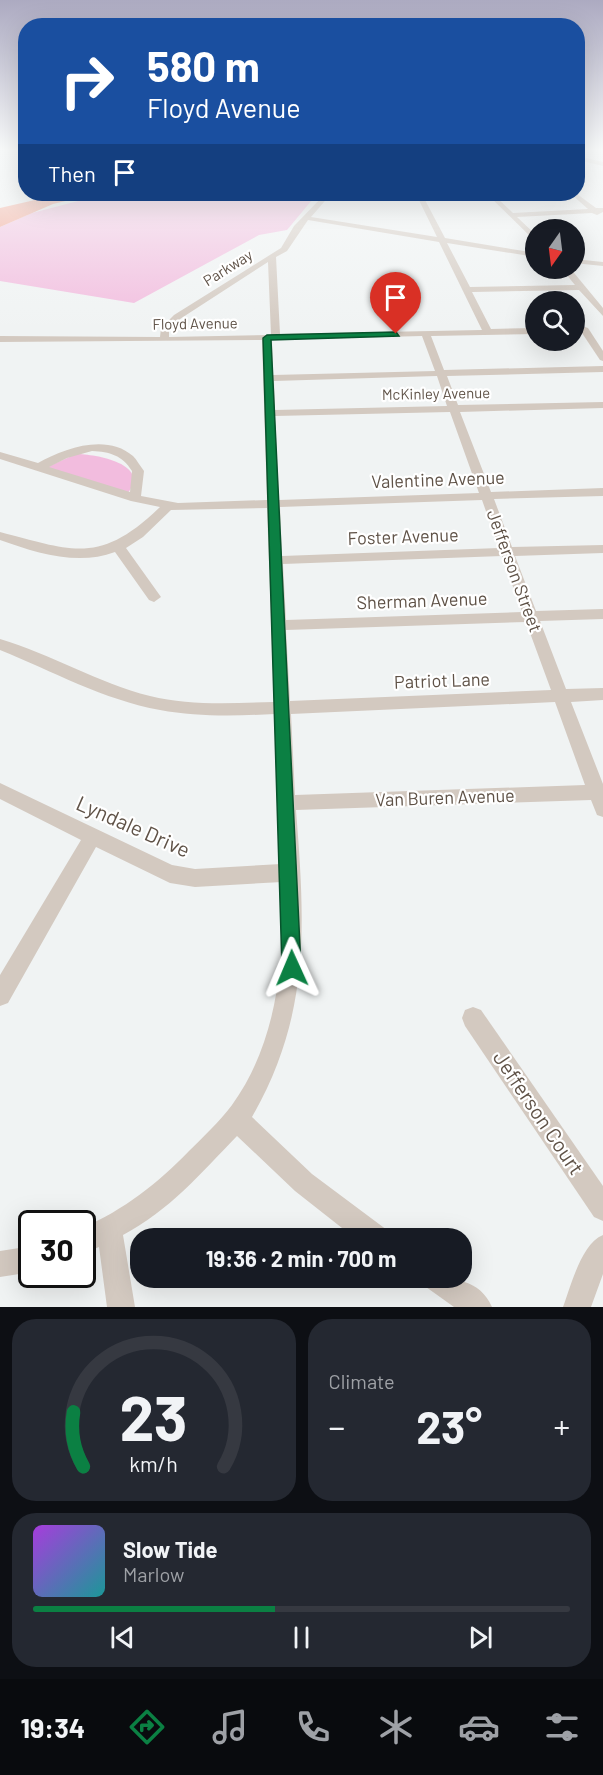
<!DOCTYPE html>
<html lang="en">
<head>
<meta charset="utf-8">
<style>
  :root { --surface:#171b24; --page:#242831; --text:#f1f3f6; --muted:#9ea1a6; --line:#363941; --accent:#0b8043 }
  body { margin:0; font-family:Barlow,sans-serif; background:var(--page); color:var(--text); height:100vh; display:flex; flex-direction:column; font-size:22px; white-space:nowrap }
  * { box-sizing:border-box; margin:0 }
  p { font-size:20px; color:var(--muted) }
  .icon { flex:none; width:33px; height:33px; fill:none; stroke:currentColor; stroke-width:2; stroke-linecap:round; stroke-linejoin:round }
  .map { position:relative; height:1307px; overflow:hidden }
  .side { display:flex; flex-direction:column; gap:12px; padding:12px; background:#0d0f14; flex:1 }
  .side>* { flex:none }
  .top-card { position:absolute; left:18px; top:18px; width:567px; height:183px; border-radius:24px; box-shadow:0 6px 24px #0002; background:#1a4fa0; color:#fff; overflow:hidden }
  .needle { width:39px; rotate:194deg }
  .buttons { position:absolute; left:525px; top:219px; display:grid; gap:12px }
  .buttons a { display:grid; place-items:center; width:60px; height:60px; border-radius:50%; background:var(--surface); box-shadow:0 6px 24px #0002; font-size:30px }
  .speed { position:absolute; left:18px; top:1210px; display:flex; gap:12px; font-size:30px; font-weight:700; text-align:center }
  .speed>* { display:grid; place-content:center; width:78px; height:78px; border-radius:50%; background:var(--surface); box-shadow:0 6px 24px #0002; line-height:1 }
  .speed .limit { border:3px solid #111; border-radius:9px; background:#fff; color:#111 }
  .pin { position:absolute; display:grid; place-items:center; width:51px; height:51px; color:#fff; margin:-62px -26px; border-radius:50% 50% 50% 0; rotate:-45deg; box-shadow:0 0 6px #0007 }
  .pin .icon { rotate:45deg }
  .me { position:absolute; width:66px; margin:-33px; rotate:359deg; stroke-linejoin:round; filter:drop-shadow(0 0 4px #0008) }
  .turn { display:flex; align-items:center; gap:21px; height:126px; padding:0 30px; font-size:27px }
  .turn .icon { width:78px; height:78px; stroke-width:2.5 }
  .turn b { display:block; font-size:42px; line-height:51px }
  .then { display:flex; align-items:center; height:57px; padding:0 30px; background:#0003; gap:12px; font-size:22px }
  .big { font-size:45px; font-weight:700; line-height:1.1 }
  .side .tile { flex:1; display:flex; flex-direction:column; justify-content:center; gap:9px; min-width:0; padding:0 21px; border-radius:24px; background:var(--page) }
  .side .dial { align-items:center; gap:0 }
  .dial svg { height:156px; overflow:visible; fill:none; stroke:var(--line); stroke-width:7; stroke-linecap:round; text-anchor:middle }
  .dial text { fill:var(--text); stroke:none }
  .song { display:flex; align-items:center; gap:18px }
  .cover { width:72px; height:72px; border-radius:9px; background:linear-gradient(135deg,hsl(280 70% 55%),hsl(180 70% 35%)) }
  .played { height:6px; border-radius:3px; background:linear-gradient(90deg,var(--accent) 45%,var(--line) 45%) }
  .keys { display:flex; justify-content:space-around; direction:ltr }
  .heat { display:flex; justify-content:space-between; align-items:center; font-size:33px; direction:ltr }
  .side .tiles { flex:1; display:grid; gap:12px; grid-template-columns:1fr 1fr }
  .tile:last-child { grid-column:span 2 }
  .trip { position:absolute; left:130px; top:1228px; width:342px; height:60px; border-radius:24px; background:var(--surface); box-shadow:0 6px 24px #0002; font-weight:700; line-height:60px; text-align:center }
  .tab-bar { display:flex; height:96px; justify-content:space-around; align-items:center; background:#090b0e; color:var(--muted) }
  .tab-bar .icon { width:42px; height:42px }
  .tab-bar .current { color:var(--accent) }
  .tab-bar b { font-size:27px; color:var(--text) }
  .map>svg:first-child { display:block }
  .green { fill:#f2bcde }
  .water { fill:#f29b87 }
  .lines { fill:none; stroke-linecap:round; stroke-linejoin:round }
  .minor { fill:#d3c9c0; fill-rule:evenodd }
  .route { fill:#0b8043; stroke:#07532c; stroke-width:1.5 }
  .labels { text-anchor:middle; stroke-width:4.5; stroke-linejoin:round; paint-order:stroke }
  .far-street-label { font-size:15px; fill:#5f5247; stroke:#fff }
  .street-label { font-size:18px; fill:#5f5247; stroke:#fff }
  .near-street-label { font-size:21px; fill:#5f5247; stroke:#fff }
</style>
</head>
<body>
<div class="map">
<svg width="603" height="1307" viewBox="0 0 603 1307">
  <rect width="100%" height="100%" fill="#f0f3f3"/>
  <!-- green -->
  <g class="green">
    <polygon points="105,194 317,194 287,230 259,235 134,303 0,281 0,227 32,213"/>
    <path d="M76 454C95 454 154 464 126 495L43 469Z"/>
  </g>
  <!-- water -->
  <polygon class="water" points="61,194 95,194 53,204 0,227 0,208"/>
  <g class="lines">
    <!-- minor -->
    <g class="minor">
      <polygon points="0,149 6,149 0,152"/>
      <polygon points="578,156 603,162 603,166 578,160"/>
      <path d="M325 194H331L311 217 437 237 416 194H442L424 198 445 238 536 253V257L447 243 470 287 575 285 561 268H570L603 308V316L579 290 472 292 491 329 536 328V334L431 336 444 370 603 366V372L447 376 458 405 603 402V408L460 412 491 492 603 488V496L494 499 512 547 603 545V553L515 556 536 611 603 609V619L540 621 566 689 603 688V700L571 702 603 784V817L597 815 591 800 296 810C305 924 311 1014 252 1117L312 1174 387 1230 391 1239H356L295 1191 237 1136C201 1173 169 1211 123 1235L135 1307H107L99 1247 82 1254V1228C124 1210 158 1183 189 1151 203 1137 220 1121 232 1105 278 1041 285 959 282 882L195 887 170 883 96 847 8 1003 0 1006V975L81 840 0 799V783L172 865 195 869 281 864 275 714C236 716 197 717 160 710 104 700 52 671 0 650V639C51 654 98 683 150 696 190 706 233 703 274 702L267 508 171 510 143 537 126 548 161 597 154 602 149 600 115 552C78 566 36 553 0 540V532C73 551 100 565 160 507L131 501 0 459V452L38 463C64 448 107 433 133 456 137 460 140 466 144 471L141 496 178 503 267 500 262 340 0 342V336L160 337 161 328 174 315 281 248 294 226ZM308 220 439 242 482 330 280 334 276 257 287 251ZM268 262 271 335 169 337V329L180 319ZM422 336 435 371 273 375 272 340ZM437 376 447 406 275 410 274 381ZM450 412 479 493 279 500 275 416ZM92 451C110 452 122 455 132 471L130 492 49 467 67 458ZM482 500 499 548 282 556 280 507ZM502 556 522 612 286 620 283 564ZM526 622 551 690 290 701 286 630ZM555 702 585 785 295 795 291 714Z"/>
      <polygon points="487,194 493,194 513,213 588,209 571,194 577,194 596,208 603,208 603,212 597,215 592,213 517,217 536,235 536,242"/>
      <polygon points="574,259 603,262 603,266 574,263"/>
      <polygon points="585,327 588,328 603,351 603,361 600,360 580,330"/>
      <polygon points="473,1007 481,1010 603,1186 603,1221 594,1217 465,1026 462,1018 465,1010"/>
      <path d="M603 1235V1274L591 1307H563C571 1286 581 1244 603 1235Z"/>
      <polygon points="32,1246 32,1272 0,1277 0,1251"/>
      <path d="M422 1278C449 1278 479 1277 492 1307H454L426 1287Z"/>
    </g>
  </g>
  <!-- sky -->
  <linearGradient id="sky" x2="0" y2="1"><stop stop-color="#acaac1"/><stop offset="0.45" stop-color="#f8fafa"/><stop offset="1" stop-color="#f8fafa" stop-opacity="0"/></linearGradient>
  <rect width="603" height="332" fill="url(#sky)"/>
  <!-- route -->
  <polygon class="route" points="396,332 399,336 271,340 301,968 298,975 292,978 285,975 282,968 263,338 267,335"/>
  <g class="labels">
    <!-- far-street labels -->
    <g class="far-street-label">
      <text transform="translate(228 268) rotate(-32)" y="5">Parkway</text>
      <text transform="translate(195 324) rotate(-1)" y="5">Floyd Avenue</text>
      <text transform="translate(436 394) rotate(-1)" y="5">McKinley Avenue</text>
    </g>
    <!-- street labels -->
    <g class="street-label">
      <text transform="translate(438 480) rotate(-2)" y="6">Valentine Avenue</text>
      <text transform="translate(403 537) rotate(-2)" y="6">Foster Avenue</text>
      <text transform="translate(514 571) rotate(70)" y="6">Jefferson Street</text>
      <text transform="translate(422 601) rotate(-2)" y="6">Sherman Avenue</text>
      <text transform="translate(442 681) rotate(-2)" y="6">Patriot Lane</text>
      <text transform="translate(445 798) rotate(-2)" y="6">Van Buren Avenue</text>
    </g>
    <!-- near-street labels -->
    <g class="near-street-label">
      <text transform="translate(133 827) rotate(24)" y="7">Lyndale Drive</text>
      <text transform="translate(538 1113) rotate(56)" y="7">Jefferson Court</text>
    </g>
  </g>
</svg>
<div class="buttons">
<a><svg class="needle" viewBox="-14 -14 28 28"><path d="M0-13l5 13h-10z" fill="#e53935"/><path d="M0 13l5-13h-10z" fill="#9ea1a6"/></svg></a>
<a><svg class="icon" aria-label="search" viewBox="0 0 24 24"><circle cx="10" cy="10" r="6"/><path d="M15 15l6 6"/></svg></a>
</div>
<div class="speed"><div class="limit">30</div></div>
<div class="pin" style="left:396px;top:334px;background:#d93025"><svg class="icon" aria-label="arrive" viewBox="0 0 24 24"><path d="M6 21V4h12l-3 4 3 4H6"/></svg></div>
<svg class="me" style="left:292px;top:968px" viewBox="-20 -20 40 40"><path d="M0-17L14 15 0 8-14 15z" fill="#0b8043" stroke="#fff" stroke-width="4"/></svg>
<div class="trip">19:36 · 2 min · 700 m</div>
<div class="top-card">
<div class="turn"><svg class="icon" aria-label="right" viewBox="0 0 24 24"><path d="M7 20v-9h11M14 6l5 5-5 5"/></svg><div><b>580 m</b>Floyd Avenue</div></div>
<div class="then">Then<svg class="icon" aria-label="arrive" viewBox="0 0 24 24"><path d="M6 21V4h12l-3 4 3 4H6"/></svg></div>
</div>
</div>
<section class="side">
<div class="tiles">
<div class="tile dial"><svg viewBox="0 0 100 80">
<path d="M14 69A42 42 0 1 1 86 69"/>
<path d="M14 69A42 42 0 0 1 9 41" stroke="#0b8043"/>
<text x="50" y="56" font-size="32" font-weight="700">23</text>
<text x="50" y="72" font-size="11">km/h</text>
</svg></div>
<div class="tile"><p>Climate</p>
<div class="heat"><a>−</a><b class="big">23°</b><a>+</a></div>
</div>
<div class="tile">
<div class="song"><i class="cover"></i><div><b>Slow Tide</b><p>Marlow</p></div></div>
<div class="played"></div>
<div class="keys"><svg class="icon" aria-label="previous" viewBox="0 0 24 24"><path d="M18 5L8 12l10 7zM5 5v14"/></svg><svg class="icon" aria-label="pause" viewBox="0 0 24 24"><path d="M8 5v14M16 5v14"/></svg><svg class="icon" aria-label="next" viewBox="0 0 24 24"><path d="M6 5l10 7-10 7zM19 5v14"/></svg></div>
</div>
</div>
</section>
<nav class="tab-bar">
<b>19:34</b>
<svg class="icon current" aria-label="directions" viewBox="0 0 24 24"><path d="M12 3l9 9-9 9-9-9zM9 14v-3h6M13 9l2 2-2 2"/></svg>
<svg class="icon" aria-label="music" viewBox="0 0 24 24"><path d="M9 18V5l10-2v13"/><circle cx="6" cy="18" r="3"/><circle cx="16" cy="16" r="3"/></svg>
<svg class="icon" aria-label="phone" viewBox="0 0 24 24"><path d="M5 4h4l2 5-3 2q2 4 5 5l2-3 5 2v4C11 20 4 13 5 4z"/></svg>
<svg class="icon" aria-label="climate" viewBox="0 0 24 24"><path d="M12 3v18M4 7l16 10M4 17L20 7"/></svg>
<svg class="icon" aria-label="car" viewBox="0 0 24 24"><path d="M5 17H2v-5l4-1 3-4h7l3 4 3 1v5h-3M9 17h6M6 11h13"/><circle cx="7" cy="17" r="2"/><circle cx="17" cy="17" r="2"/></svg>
<svg class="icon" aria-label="filters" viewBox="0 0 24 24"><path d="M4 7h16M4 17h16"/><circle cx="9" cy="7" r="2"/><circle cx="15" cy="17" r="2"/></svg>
</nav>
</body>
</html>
